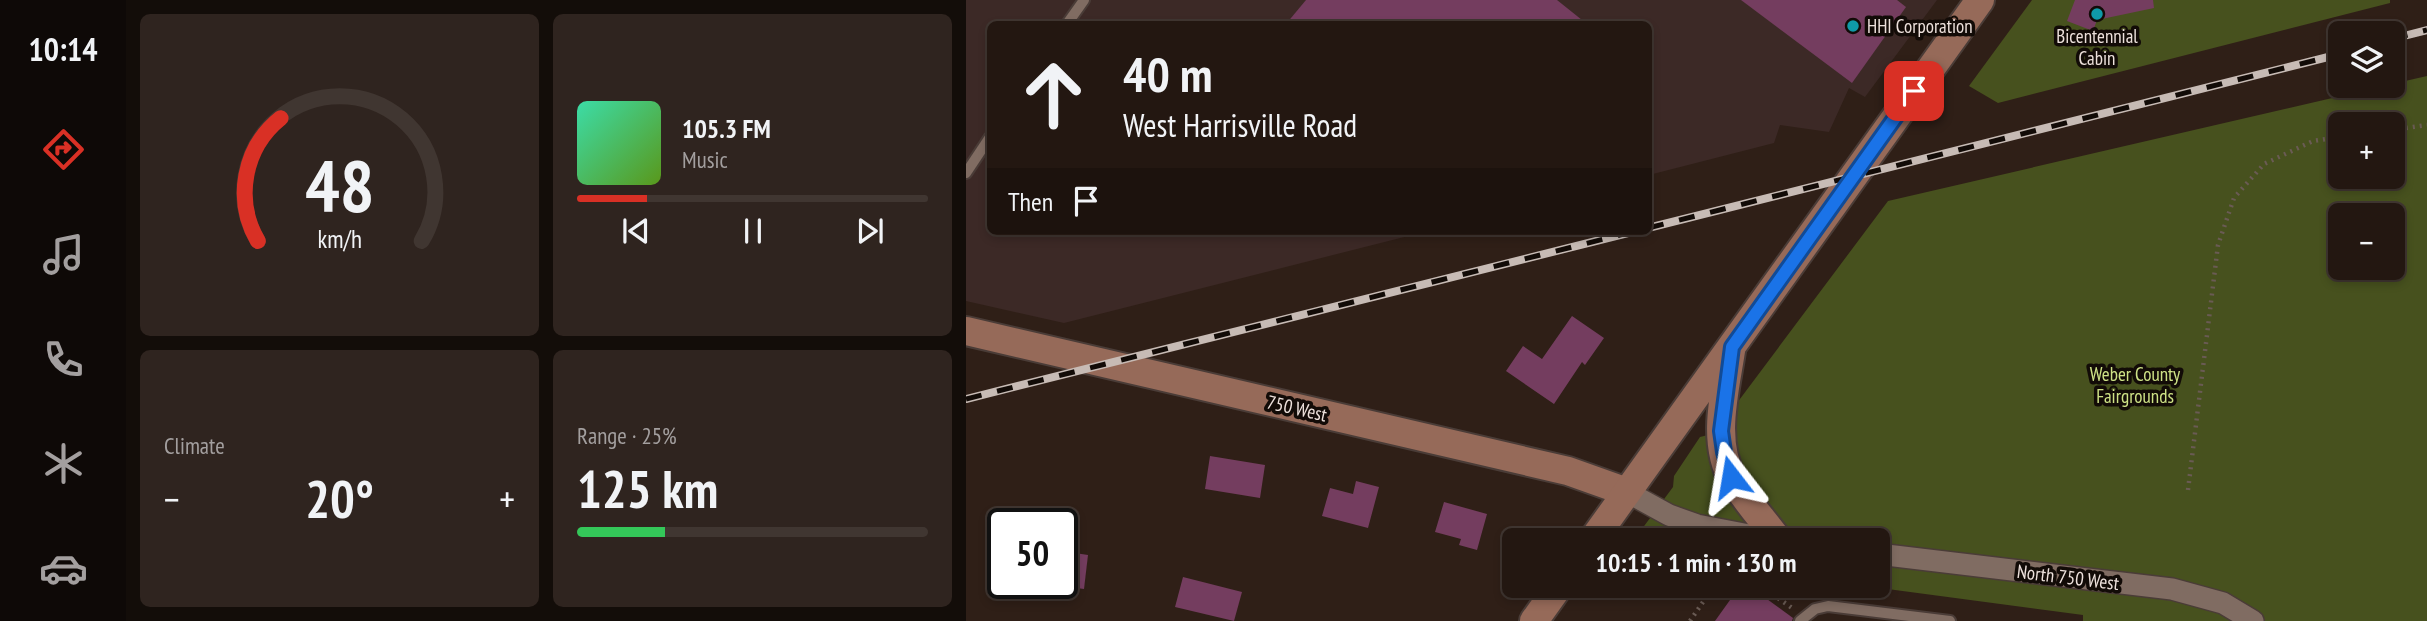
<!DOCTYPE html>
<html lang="en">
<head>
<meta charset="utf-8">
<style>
  :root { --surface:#231711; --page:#2f241f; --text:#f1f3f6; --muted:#a39f9f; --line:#403631; --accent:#d93025 }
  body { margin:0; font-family:"PT Sans Narrow",sans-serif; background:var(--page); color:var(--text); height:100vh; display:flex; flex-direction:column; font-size:26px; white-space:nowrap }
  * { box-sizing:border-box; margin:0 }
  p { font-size:23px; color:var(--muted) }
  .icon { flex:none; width:38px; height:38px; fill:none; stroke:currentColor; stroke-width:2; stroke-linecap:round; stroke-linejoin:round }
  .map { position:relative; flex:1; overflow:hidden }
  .side { display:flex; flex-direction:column; gap:14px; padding:14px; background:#130d09; width:840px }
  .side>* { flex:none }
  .banner { position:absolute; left:21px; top:21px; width:665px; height:214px; border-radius:10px; box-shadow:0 4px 10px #0003,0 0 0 2px var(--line); background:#231711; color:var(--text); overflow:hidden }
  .buttons { position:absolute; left:1362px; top:21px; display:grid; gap:14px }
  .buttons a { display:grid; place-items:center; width:77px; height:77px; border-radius:10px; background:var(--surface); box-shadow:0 4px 10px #0003,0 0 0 2px var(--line); font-size:35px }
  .speed { position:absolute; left:21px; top:508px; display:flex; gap:14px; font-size:35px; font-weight:700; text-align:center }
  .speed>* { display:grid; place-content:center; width:91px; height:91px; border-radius:50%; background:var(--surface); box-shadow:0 4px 10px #0003,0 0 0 2px var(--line); line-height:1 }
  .speed .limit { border:4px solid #111; border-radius:10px; background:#fff; color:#111 }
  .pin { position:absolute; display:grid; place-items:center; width:60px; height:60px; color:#fff; margin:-30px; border-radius:14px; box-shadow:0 4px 10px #0006 }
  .me { position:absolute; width:77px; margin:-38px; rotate:346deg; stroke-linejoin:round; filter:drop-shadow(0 0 5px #0008) }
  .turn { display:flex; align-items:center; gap:24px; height:147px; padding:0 21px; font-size:32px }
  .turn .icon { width:91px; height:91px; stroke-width:2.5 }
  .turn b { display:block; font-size:49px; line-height:60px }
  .then { display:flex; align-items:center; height:66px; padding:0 21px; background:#0003; gap:14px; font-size:26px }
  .big { font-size:52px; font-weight:600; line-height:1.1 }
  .side .card { flex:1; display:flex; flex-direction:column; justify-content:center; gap:10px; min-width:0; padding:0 24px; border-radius:10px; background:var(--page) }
  .side .dial { align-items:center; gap:0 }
  .dial svg { height:182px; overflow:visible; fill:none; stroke:var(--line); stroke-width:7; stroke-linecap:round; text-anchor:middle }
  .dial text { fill:var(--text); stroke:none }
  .song { display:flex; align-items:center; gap:21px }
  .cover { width:84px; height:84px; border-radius:10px; background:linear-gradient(135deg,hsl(160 70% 55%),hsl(90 70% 35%)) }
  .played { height:7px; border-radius:4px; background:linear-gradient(90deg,var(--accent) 20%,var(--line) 20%) }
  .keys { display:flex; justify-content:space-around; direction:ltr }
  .heat { display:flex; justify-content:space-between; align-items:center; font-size:38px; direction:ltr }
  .charge { height:10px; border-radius:5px; background:linear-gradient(90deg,#34c759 25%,var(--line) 0) }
  .side .tiles { flex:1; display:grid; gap:14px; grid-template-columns:repeat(2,1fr) }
  .trip { position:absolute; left:536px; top:528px; width:388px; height:70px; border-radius:10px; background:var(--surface); box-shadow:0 4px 10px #0003,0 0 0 2px var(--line); font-weight:600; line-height:70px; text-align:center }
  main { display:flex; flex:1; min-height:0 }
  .tabs { display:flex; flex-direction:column; width:126px; justify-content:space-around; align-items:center; background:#0e0907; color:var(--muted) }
  .tabs .icon { width:49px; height:49px }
  .tabs .selected { color:var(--accent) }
  .tabs b { font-size:32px; color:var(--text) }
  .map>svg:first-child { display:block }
  .industrial { fill:#3c2926 }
  .green { fill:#47511e; fill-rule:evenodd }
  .building { fill:#743d5f }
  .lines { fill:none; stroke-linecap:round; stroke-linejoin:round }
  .lane-casing { stroke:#4a3c37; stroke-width:14 }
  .street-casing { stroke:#4a3c37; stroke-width:24 }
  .secondary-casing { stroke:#4a3c37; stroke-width:32 }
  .path { stroke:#6a5b54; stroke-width:4.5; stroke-dasharray:2 5; stroke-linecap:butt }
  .lane { stroke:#806c62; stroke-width:10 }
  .street { stroke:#806c62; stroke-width:21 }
  .secondary { stroke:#966a59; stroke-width:28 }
  .rail-casing { stroke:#c7bbb5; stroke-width:8 }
  .rail { stroke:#120b07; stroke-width:5; stroke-dasharray:16; stroke-linecap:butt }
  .route-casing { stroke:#114b97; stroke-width:18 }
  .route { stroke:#1a73e8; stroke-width:12 }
  .culture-dot { fill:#0f9aa8; stroke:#120b07; stroke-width:2.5 }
  .labels { text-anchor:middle; stroke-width:7; stroke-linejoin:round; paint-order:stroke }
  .poi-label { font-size:19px; fill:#ede1dc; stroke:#120b07; text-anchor:start }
  .park-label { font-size:19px; fill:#cee286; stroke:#120b07 }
  .street-label { font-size:19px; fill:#ede1dc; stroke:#120b07 }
</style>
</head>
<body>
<main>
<nav class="tabs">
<b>10:14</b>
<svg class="icon selected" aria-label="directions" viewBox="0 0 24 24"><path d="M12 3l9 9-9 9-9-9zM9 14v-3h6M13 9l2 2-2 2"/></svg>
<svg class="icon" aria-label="music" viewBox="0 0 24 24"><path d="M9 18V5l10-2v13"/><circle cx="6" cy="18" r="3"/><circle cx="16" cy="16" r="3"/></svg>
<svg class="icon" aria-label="phone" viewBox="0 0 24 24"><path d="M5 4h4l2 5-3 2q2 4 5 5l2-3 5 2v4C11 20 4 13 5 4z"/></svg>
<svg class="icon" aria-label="climate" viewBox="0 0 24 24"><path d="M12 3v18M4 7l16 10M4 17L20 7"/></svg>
<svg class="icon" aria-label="car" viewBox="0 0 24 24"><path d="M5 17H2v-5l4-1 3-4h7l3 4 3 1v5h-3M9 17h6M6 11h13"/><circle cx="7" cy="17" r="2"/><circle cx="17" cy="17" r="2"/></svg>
</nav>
<section class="side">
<div class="tiles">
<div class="card dial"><svg viewBox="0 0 100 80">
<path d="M14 69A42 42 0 1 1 86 69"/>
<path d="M14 69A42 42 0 0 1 24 15" stroke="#d93025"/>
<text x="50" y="56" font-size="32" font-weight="700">48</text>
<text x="50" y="72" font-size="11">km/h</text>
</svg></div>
<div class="card">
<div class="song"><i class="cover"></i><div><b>105.3 FM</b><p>Music</p></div></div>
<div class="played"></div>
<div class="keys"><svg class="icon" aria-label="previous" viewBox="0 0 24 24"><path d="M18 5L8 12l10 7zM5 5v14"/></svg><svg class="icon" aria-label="pause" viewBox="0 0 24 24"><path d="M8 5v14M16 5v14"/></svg><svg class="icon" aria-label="next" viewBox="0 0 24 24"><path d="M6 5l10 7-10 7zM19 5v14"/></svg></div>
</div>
<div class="card"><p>Climate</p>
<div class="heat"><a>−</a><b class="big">20°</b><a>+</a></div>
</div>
<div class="card"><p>Range · 25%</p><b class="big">125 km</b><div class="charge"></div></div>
</div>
</section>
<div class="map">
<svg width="1461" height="621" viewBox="0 0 1461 621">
  <rect width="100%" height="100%" fill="#2f1f17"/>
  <!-- industrial -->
  <polygon class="industrial" points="0,0 971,0 899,97 883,88 863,132 814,125 808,143 683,175 682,24 24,24 24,231 462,231 98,323 0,301"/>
  <!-- green -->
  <g class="green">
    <polygon points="1066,0 1424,0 1424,3 1032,103 1003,86"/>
    <path d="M1461 76V621H1117V615L899 586H912V541H667L707 487 708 476 734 437 742 435 744 439 922 201 1418 86H1426V84ZM1374 124H1426V177H1374ZM1374 215H1426V268H1374Z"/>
  </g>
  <!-- building -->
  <g class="building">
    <polygon points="340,0 591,0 621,24 320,24"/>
    <polygon points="775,0 931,0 940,7 886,83"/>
    <polygon points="1109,0 1187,0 1188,8 1131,20 1127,31 1101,21"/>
    <polygon points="606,316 638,338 619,365 616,362 588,404 540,371 557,346 576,359"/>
    <polygon points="244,456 299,465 294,498 239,489"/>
    <polygon points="390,481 413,487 402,528 356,516 364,488 387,494"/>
    <polygon points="478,502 521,514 511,550 493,545 495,539 469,532"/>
    <polygon points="96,551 122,555 118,589 96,586"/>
    <polygon points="217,577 276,592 268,621 209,607"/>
    <polygon points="774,586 783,586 827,618 826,621 749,621"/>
  </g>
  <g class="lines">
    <!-- lane casing -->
    <g class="lane-casing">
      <g id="lane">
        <polyline points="101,24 118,0"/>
        <polyline points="0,173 24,137"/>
        <polyline points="834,621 849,609 862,606 984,621"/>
      </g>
    </g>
    <!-- street casing -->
    <g class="street-casing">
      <g id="street">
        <polyline points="661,492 703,515 731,525 814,541"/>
        <polyline points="912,554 1206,589 1257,603 1287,621"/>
      </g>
    </g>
    <!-- secondary casing -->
    <g class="secondary-casing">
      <g id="secondary">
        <polyline points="0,331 602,471 661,492"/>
        <path d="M765 351C759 391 745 442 767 480 780 501 798 521 813 541"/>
        <polyline points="626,541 1014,0"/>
        <polyline points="568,621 593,586"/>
      </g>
    </g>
    <!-- path -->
    <g class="path">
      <polyline points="1426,130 1461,125"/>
      <polyline points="1222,490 1252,245 1268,198 1298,164 1347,141 1374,137"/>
      <polyline points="795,586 826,608"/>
      <polyline points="724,621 739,599 753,586"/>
    </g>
    <!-- lane -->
    <use href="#lane" class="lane"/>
    <!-- street -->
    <use href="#street" class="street"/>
    <!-- secondary -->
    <use href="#secondary" class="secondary"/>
    <!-- rail casing -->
    <g class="rail-casing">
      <g id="rail">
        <polyline points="1426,39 1461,30"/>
        <polyline points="682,228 1374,54"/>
        <polyline points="0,399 670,231"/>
      </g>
    </g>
    <!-- rail -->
    <use href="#rail" class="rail"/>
  </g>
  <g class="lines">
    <!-- route casing -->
    <g class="route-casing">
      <polyline id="route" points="765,477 758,452 755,431 766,347 948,91"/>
    </g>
    <!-- route -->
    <use href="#route" class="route"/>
  </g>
  <!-- markers -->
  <g class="culture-dot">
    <circle cx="1131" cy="14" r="7"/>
    <circle cx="887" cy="26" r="7"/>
  </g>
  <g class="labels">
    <!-- poi labels -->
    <g class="poi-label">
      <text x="901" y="33">HHI Corporation</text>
      <text x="1131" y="43" text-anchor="middle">Bicentennial<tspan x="1131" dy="22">Cabin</tspan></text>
    </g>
    <!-- park labels -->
    <g class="park-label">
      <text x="1169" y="381">Weber County<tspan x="1169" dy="22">Fairgrounds</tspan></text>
    </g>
    <!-- street labels -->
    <g class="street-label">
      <text transform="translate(331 408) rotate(13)" y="7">750 West</text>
      <text transform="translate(1102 577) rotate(7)" y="7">North 750 West</text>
    </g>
  </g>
</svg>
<div class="buttons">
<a><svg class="icon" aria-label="layers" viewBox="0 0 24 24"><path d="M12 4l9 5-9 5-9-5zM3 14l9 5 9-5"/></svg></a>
<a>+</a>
<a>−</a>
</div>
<div class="speed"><div class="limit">50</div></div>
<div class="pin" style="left:948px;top:91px;background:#d93025"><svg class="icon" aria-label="arrive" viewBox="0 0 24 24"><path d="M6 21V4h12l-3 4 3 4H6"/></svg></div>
<svg class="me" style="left:765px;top:477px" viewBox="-20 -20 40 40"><path d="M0-17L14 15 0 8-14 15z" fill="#1a73e8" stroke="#fff" stroke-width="4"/></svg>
<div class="trip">10:15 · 1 min · 130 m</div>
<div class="banner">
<div class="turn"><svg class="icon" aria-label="ahead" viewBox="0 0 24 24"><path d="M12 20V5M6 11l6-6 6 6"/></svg><div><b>40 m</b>West Harrisville Road</div></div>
<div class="then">Then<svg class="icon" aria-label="arrive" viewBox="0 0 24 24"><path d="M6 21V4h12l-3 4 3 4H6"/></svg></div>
</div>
</div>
</main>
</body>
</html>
